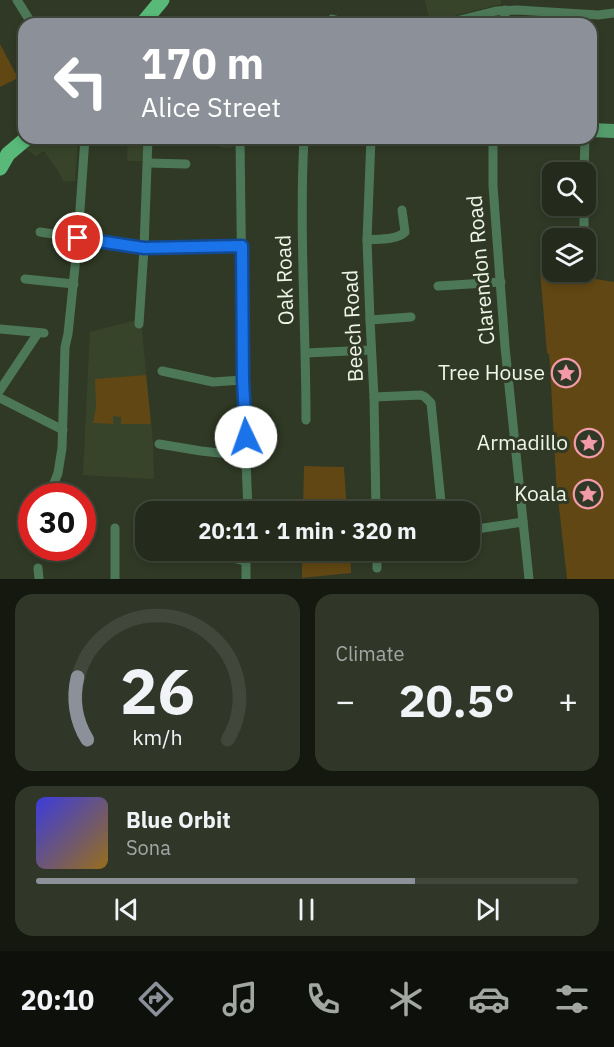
<!DOCTYPE html>
<html lang="en">
<head>
<meta charset="utf-8">
<style>
  :root { --surface:#242b1c; --page:#303729; --text:#f1f3f6; --muted:#a3a7a3; --line:#41473b; --accent:#8c9099 }
  body { margin:0; font-family:"IBM Plex Sans",sans-serif; background:var(--page); color:var(--text); height:100vh; display:flex; flex-direction:column; font-size:22px; white-space:nowrap }
  * { box-sizing:border-box; margin:0 }
  p { font-size:20px; color:var(--muted) }
  .icon { flex:none; width:33px; height:33px; fill:none; stroke:currentColor; stroke-width:2; stroke-linecap:round; stroke-linejoin:round }
  .map { position:relative; height:579px; overflow:hidden }
  .drawer { display:flex; flex-direction:column; gap:15px; padding:15px; background:#14180f; flex:1 }
  .drawer>* { flex:none }
  .hud { position:absolute; left:18px; top:18px; width:579px; height:126px; border-radius:18px; box-shadow:0 3px 9px #0003,0 0 0 2px var(--line); background:#8c9099; color:#fff; overflow:hidden }
  .buttons { position:absolute; left:542px; top:162px; display:grid; gap:12px }
  .buttons a { display:grid; place-items:center; width:54px; height:54px; border-radius:12px; background:var(--surface); box-shadow:0 3px 9px #0003,0 0 0 2px var(--line); font-size:30px }
  .speed { position:absolute; left:18px; top:483px; display:flex; gap:12px; font-size:30px; font-weight:700; text-align:center }
  .speed>* { display:grid; place-content:center; width:78px; height:78px; border-radius:50%; background:var(--surface); box-shadow:0 3px 9px #0003,0 0 0 2px var(--line); line-height:1 }
  .speed .limit { border:9px solid #d22; background:#fff; color:#111 }
  .pin { position:absolute; display:grid; place-items:center; width:51px; height:51px; color:#fff; margin:-26px; border:3px solid #fff; border-radius:50%; box-shadow:0 2px 6px #0007 }
  .me { position:absolute; width:66px; margin:-33px; rotate:357deg; stroke-linejoin:round; filter:drop-shadow(0 0 4px #0008) }
  .turn { display:flex; align-items:center; gap:21px; height:126px; padding:0 24px; font-size:27px }
  .turn .icon { width:78px; height:78px; stroke-width:2.5 }
  .turn b { display:block; font-size:42px; line-height:51px }
  .big { font-size:45px; font-weight:700; line-height:1.1 }
  .drawer .tile { flex:1; display:flex; flex-direction:column; justify-content:center; gap:9px; min-width:0; padding:0 21px; border-radius:18px; background:var(--page) }
  .drawer .dial { align-items:center; gap:0 }
  .dial svg { height:156px; overflow:visible; fill:none; stroke:var(--line); stroke-width:7; stroke-linecap:round; text-anchor:middle }
  .dial text { fill:var(--text); stroke:none }
  .song { display:flex; align-items:center; gap:18px }
  .cover { width:72px; height:72px; border-radius:9px; background:linear-gradient(135deg,hsl(240 70% 55%),hsl(40 70% 35%)) }
  .played { height:6px; border-radius:3px; background:linear-gradient(90deg,var(--accent) 70%,var(--line) 70%) }
  .keys { display:flex; justify-content:space-around; direction:ltr }
  .heat { display:flex; justify-content:space-between; align-items:center; font-size:33px; direction:ltr }
  .drawer .tiles { flex:1; display:grid; gap:15px; grid-template-columns:1fr 1fr }
  .tile:last-child { grid-column:span 2 }
  .trip { position:absolute; left:135px; top:501px; width:345px; height:60px; border-radius:18px; background:var(--surface); box-shadow:0 3px 9px #0003,0 0 0 2px var(--line); font-weight:700; line-height:60px; text-align:center }
  .tabs { display:flex; height:96px; justify-content:space-around; align-items:center; background:#0e110b; color:var(--muted) }
  .tabs .icon { width:42px; height:42px }
  .tabs .active { color:var(--accent) }
  .tabs b { font-size:27px; color:var(--text) }
  .map>svg:first-child { display:block }
  .built { fill:#38442a }
  .green { fill:#604713 }
  .lines { fill:none; stroke-linecap:round; stroke-linejoin:round }
  .street { stroke:#4c7858; stroke-width:9 }
  .secondary { stroke:#549d6b; stroke-width:14 }
  .primary { stroke:#58b978; stroke-width:15 }
  .route-casing { stroke:#114b97; stroke-width:15 }
  .route { stroke:#1a73e8; stroke-width:10 }
  .labels { text-anchor:middle; stroke-width:6; stroke-linejoin:round; paint-order:stroke }
  .street-label { font-size:21px; fill:#eff5e9; stroke:#303925 }
  .poi-label { font-size:21px; fill:#eff5e9; stroke:#303925; text-anchor:end }
</style>
</head>
<body>
<div class="map">
<svg width="614" height="579" viewBox="0 0 614 579">
  <rect width="100%" height="100%" fill="#303925"/>
  <!-- built -->
  <g class="built">
    <polygon points="425,0 501,0 501,4 430,22"/>
    <polygon points="40,138 78,138 75,181 64,182 58,171 44,151 36,156 24,148"/>
    <polygon points="128,138 144,138 143,161 127,161"/>
    <polygon points="155,138 234,138 233,148 219,147 219,142"/>
    <polygon points="136,320 141,321 153,443 154,479 83,475 90,332"/>
  </g>
  <!-- green -->
  <g class="green">
    <polygon points="0,44 18,78 0,87"/>
    <polygon points="540,270 614,282 614,579 567,579 556,480 550,365 549,354 547,353"/>
    <polygon points="146,375 151,424 121,424 121,417 113,416 113,424 93,423 96,407 95,379"/>
    <polygon points="304,466 344,467 347,511 303,511"/>
    <polygon points="302,551 350,551 351,573 302,578"/>
  </g>
  <g class="lines">
    <!-- street -->
    <g class="street">
      <polyline points="17,0 32,24"/>
      <polyline points="332,19 350,24"/>
      <polyline points="444,24 496,11 517,10 598,15 614,13"/>
      <polyline points="505,24 505,10"/>
      <polyline points="240,138 243,380 248,512"/>
      <path d="M304 138C299 232 306 326 306 420"/>
      <polyline points="371,138 367,240 370,320 374,397 376,512"/>
      <polyline points="493,138 493,186 505,347 529,579"/>
      <polyline points="148,163 186,164"/>
      <polyline points="584,172 585,138"/>
      <polyline points="584,206 584,238"/>
      <polyline points="40,232 144,248 241,246"/>
      <path d="M367 240C379 239 397 240 405 232L402 210"/>
      <polyline points="25,279 74,284"/>
      <polyline points="438,286 501,282"/>
      <polyline points="370,320 411,317"/>
      <polyline points="139,324 144,248 148,138"/>
      <polyline points="0,329 44,333"/>
      <polyline points="306,353 371,350"/>
      <polyline points="162,371 213,382 243,380"/>
      <polyline points="0,390 38,333"/>
      <polyline points="374,397 421,395 425,397 431,403 442,512"/>
      <polyline points="0,398 63,430"/>
      <polyline points="159,444 201,451 247,456"/>
      <polyline points="49,496 58,473 62,448 65,347 68,334 78,238 85,138"/>
      <polyline points="115,528 115,579"/>
      <polyline points="470,530 523,522"/>
      <polyline points="199,550 246,561"/>
      <polyline points="377,550 377,568"/>
      <polyline points="38,568 39,579"/>
      <polyline points="246,579 246,550"/>
    </g>
    <!-- secondary -->
    <polyline class="secondary" points="591,130 614,131"/>
    <!-- primary -->
    <g class="primary">
      <polyline points="142,24 162,0"/>
      <polyline points="0,168 8,154 27,138"/>
    </g>
  </g>
  <g class="lines">
    <!-- route casing -->
    <g class="route-casing">
      <polyline id="route" points="78,238 144,248 242,246 243,380 246,437"/>
    </g>
    <!-- route -->
    <use href="#route" class="route"/>
  </g>
  <!-- icons -->
  <defs>
    <g id="sight-ring" transform="scale(1.5)"><circle r="9.5" fill="#303925" stroke="#f39aa8" stroke-width="1.5"/><path d="M0-6L1.8-2.2L6-1.7L2.9 1.2L3.7 5.4L0 3.3L-3.7 5.4L-2.9 1.2L-6-1.7L-1.8-2.2Z" fill="#f39aa8"/></g>
  </defs>
  <g fill-rule="evenodd">
    <use href="#sight-ring" x="566" y="373"/>
    <use href="#sight-ring" x="589" y="443"/>
    <use href="#sight-ring" x="588" y="494"/>
  </g>
  <g class="labels">
    <!-- street labels -->
    <g class="street-label">
      <text transform="translate(481 270) rotate(-95)" y="7">Clarendon Road</text>
      <text transform="translate(285 280) rotate(-92)" y="7">Oak Road</text>
      <text transform="translate(353 326) rotate(-93)" y="7">Beech Road</text>
    </g>
    <!-- poi labels -->
    <g class="poi-label">
      <text x="545" y="380">Tree House</text>
      <text x="568" y="450">Armadillo</text>
      <text x="567" y="501">Koala</text>
    </g>
  </g>
</svg>
<div class="buttons">
<a><svg class="icon" aria-label="search" viewBox="0 0 24 24"><circle cx="10" cy="10" r="6"/><path d="M15 15l6 6"/></svg></a>
<a><svg class="icon" aria-label="layers" viewBox="0 0 24 24"><path d="M12 4l9 5-9 5-9-5zM3 14l9 5 9-5"/></svg></a>
</div>
<div class="speed"><div class="limit">30</div></div>
<div class="pin" style="left:78px;top:238px;background:#d93025"><svg class="icon" aria-label="arrive" viewBox="0 0 24 24"><path d="M6 21V4h12l-3 4 3 4H6"/></svg></div>
<svg class="me" style="left:246px;top:437px" viewBox="-20 -20 40 40"><circle r="19" fill="#fff"/><path d="M0-13L10 11 0 6-10 11z" fill="#1a73e8"/></svg>
<div class="trip">20:11 · 1 min · 320 m</div>
<div class="hud">
<div class="turn"><svg class="icon" aria-label="left" viewBox="0 0 24 24"><path d="M17 20v-9H6M10 6l-5 5 5 5"/></svg><div><b>170 m</b>Alice Street</div></div>
</div>
</div>
<section class="drawer">
<div class="tiles">
<div class="tile dial"><svg viewBox="0 0 100 80">
<path d="M14 69A42 42 0 1 1 86 69"/>
<path d="M14 69A42 42 0 0 1 9 37" stroke="#8c9099"/>
<text x="50" y="56" font-size="32" font-weight="700">26</text>
<text x="50" y="72" font-size="11">km/h</text>
</svg></div>
<div class="tile"><p>Climate</p>
<div class="heat"><a>−</a><b class="big">20.5°</b><a>+</a></div>
</div>
<div class="tile">
<div class="song"><i class="cover"></i><div><b>Blue Orbit</b><p>Sona</p></div></div>
<div class="played"></div>
<div class="keys"><svg class="icon" aria-label="previous" viewBox="0 0 24 24"><path d="M18 5L8 12l10 7zM5 5v14"/></svg><svg class="icon" aria-label="pause" viewBox="0 0 24 24"><path d="M8 5v14M16 5v14"/></svg><svg class="icon" aria-label="next" viewBox="0 0 24 24"><path d="M6 5l10 7-10 7zM19 5v14"/></svg></div>
</div>
</div>
</section>
<nav class="tabs">
<b>20:10</b>
<svg class="icon active" aria-label="directions" viewBox="0 0 24 24"><path d="M12 3l9 9-9 9-9-9zM9 14v-3h6M13 9l2 2-2 2"/></svg>
<svg class="icon" aria-label="music" viewBox="0 0 24 24"><path d="M9 18V5l10-2v13"/><circle cx="6" cy="18" r="3"/><circle cx="16" cy="16" r="3"/></svg>
<svg class="icon" aria-label="phone" viewBox="0 0 24 24"><path d="M5 4h4l2 5-3 2q2 4 5 5l2-3 5 2v4C11 20 4 13 5 4z"/></svg>
<svg class="icon" aria-label="climate" viewBox="0 0 24 24"><path d="M12 3v18M4 7l16 10M4 17L20 7"/></svg>
<svg class="icon" aria-label="car" viewBox="0 0 24 24"><path d="M5 17H2v-5l4-1 3-4h7l3 4 3 1v5h-3M9 17h6M6 11h13"/><circle cx="7" cy="17" r="2"/><circle cx="17" cy="17" r="2"/></svg>
<svg class="icon" aria-label="filters" viewBox="0 0 24 24"><path d="M4 7h16M4 17h16"/><circle cx="9" cy="7" r="2"/><circle cx="15" cy="17" r="2"/></svg>
</nav>
</body>
</html>
